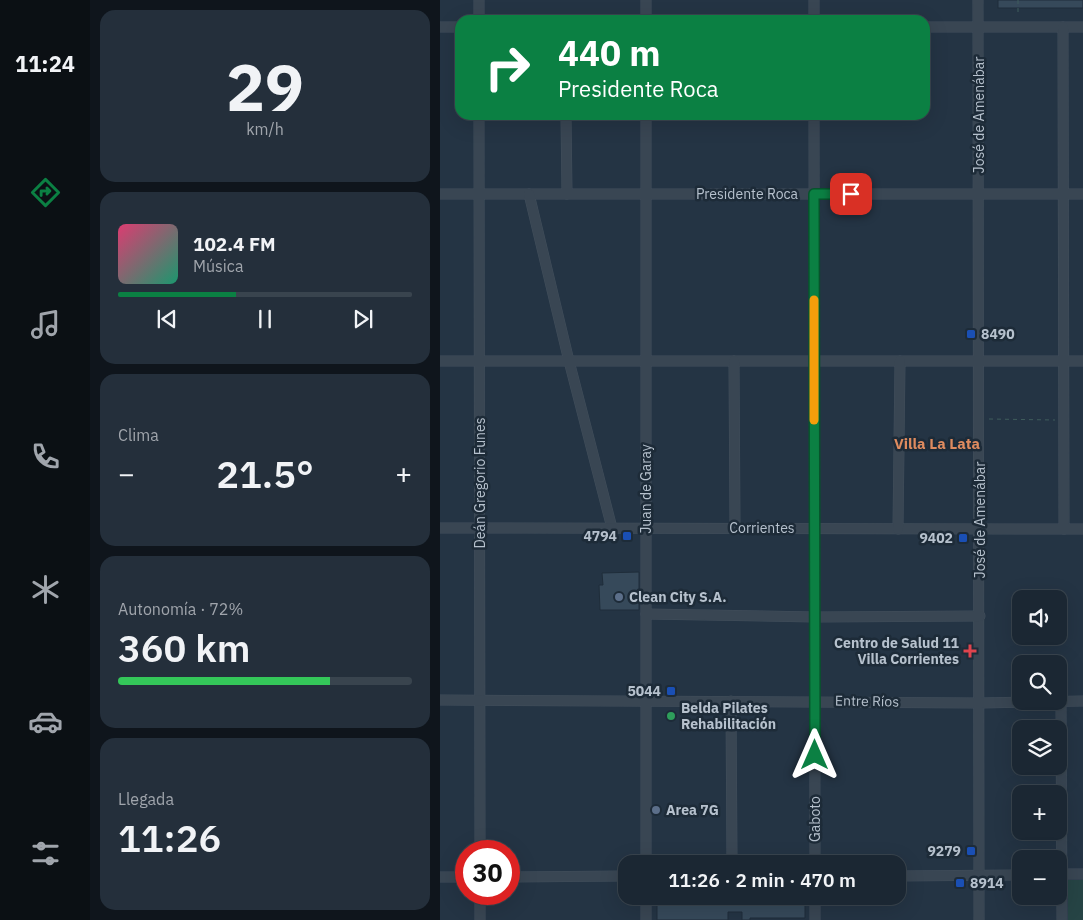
<!DOCTYPE html>
<html lang="es">
<head>
<meta charset="utf-8">
<style>
  :root { --surface:#1b2733; --page:#242f3b; --text:#f1f3f6; --muted:#a0a5ac; --line:#39444e; --accent:#0b8043 }
  body { margin:0; font-family:"IBM Plex Sans",sans-serif; background:var(--page); color:var(--text); height:100vh; display:flex; flex-direction:column; font-size:19px; white-space:nowrap }
  * { box-sizing:border-box; margin:0 }
  p { font-size:16px; color:var(--muted) }
  .icon { flex:none; width:28px; height:28px; fill:none; stroke:currentColor; stroke-width:2; stroke-linecap:round; stroke-linejoin:round }
  .map { position:relative; flex:1; overflow:hidden }
  .drawer { display:flex; flex-direction:column; gap:10px; padding:10px; background:#0f151c; width:350px }
  .drawer>* { flex:none }
  .hud { position:absolute; left:15px; top:15px; width:475px; height:105px; border-radius:15px; box-shadow:0 5px 20px #0002,0 0 0 1px var(--line); background:#0b8043; color:#fff; overflow:hidden }
  .controls { position:absolute; left:572px; top:590px; display:grid; gap:10px }
  .controls a { display:grid; place-items:center; width:55px; height:55px; border-radius:10px; background:var(--surface); box-shadow:0 5px 20px #0002,0 0 0 1px var(--line); font-size:25px }
  .speed { position:absolute; left:15px; top:840px; display:flex; gap:10px; font-size:25px; font-weight:700; text-align:center }
  .speed>* { display:grid; place-content:center; width:65px; height:65px; border-radius:50%; background:var(--surface); box-shadow:0 5px 20px #0002,0 0 0 1px var(--line); line-height:1 }
  .speed .limit { border:8px solid #d22; background:#fff; color:#111 }
  .pin { position:absolute; display:grid; place-items:center; width:42px; height:42px; color:#fff; margin:-21px; border-radius:10px; box-shadow:0 2px 8px #0006 }
  .me { position:absolute; width:55px; margin:-28px; rotate:0deg; stroke-linejoin:round; filter:drop-shadow(0 0 4px #0008) }
  .turn { display:flex; align-items:center; gap:18px; height:105px; padding:0 20px; font-size:22px }
  .turn .icon { width:65px; height:65px; stroke-width:2.5 }
  .turn b { display:block; font-size:35px; line-height:42px }
  .big { font-size:38px; font-weight:600; line-height:1.1 }
  .drawer .card { flex:1; display:flex; flex-direction:column; justify-content:center; gap:8px; min-width:0; padding:0 18px; border-radius:15px; background:var(--page) }
  .drawer .dial { align-items:center; gap:0 }
  .dial b { font-size:65px; line-height:1 }
  .song { display:flex; align-items:center; gap:15px }
  .cover { width:60px; height:60px; border-radius:8px; background:linear-gradient(135deg,hsl(340 70% 55%),hsl(160 70% 35%)) }
  .played { height:5px; border-radius:2px; background:linear-gradient(90deg,var(--accent) 40%,var(--line) 40%) }
  .keys { display:flex; justify-content:space-around; direction:ltr }
  .heat { display:flex; justify-content:space-between; align-items:center; font-size:28px; direction:ltr }
  .charge { height:8px; border-radius:4px; background:linear-gradient(90deg,#34c759 72%,var(--line) 0) }
  .trip { position:absolute; left:178px; top:855px; width:288px; height:50px; border-radius:15px; background:var(--surface); box-shadow:0 5px 20px #0002,0 0 0 1px var(--line); font-weight:600; line-height:50px; text-align:center }
  main { display:flex; flex:1; min-height:0 }
  .dock { display:flex; flex-direction:column; width:90px; justify-content:space-around; align-items:center; background:#0b1014; color:var(--muted) }
  .dock .icon { width:35px; height:35px }
  .dock .on { color:var(--accent) }
  .dock b { font-size:22px; color:var(--text) }
  .map>svg:first-child { display:block }
  .green { fill:#264445 }
  .building { fill:#36495a; stroke:#1f2d3a }
  .lines { fill:none; stroke-linecap:round; stroke-linejoin:round }
  .minor-casing { stroke:#424f5c; stroke-width:11 }
  .path { stroke:#3f5c5c; stroke-width:1; stroke-dasharray:4 4; stroke-linecap:butt }
  .minor { stroke:#394653; stroke-width:10 }
  .route-casing { stroke:#07532c; stroke-width:12 }
  .route { stroke:#0b8043; stroke-width:9 }
  .slow { stroke:#f59e0b; stroke-width:9 }
  .transit-dot { fill:#1a4fb4; stroke:#1d2b38; stroke-width:2 }
  .service-dot { fill:#5c6f8a; stroke:#1d2b38; stroke-width:2 }
  .health-dot { fill:#e0444e; stroke:#1d2b38; stroke-width:2 }
  .leisure-dot { fill:#2e9e5b; stroke:#1d2b38; stroke-width:2 }
  .labels { text-anchor:middle; stroke-width:5; stroke-linejoin:round; paint-order:stroke }
  .street-label { font-size:14px; fill:#b6c1cd; stroke:#1d2b38 }
  .poi-label { font-size:14px; font-weight:bold; fill:#b6c1cd; stroke:#1d2b38; text-anchor:start }
  .neighbourhood-label { font-size:15px; font-weight:bold; fill:#df8b5f; stroke:#1d2b38 }
</style>
</head>
<body>
<main>
<nav class="dock">
<b>11:24</b>
<svg class="icon on" aria-label="directions" viewBox="0 0 24 24"><path d="M12 3l9 9-9 9-9-9zM9 14v-3h6M13 9l2 2-2 2"/></svg>
<svg class="icon" aria-label="music" viewBox="0 0 24 24"><path d="M9 18V5l10-2v13"/><circle cx="6" cy="18" r="3"/><circle cx="16" cy="16" r="3"/></svg>
<svg class="icon" aria-label="phone" viewBox="0 0 24 24"><path d="M5 4h4l2 5-3 2q2 4 5 5l2-3 5 2v4C11 20 4 13 5 4z"/></svg>
<svg class="icon" aria-label="climate" viewBox="0 0 24 24"><path d="M12 3v18M4 7l16 10M4 17L20 7"/></svg>
<svg class="icon" aria-label="car" viewBox="0 0 24 24"><path d="M5 17H2v-5l4-1 3-4h7l3 4 3 1v5h-3M9 17h6M6 11h13"/><circle cx="7" cy="17" r="2"/><circle cx="17" cy="17" r="2"/></svg>
<svg class="icon" aria-label="filters" viewBox="0 0 24 24"><path d="M4 7h16M4 17h16"/><circle cx="9" cy="7" r="2"/><circle cx="15" cy="17" r="2"/></svg>
</nav>
<section class="drawer">
<div class="card dial"><b>29</b><p>km/h</p></div>
<div class="card">
<div class="song"><i class="cover"></i><div><b>102.4 FM</b><p>Música</p></div></div>
<div class="played"></div>
<div class="keys"><svg class="icon" aria-label="previous" viewBox="0 0 24 24"><path d="M18 5L8 12l10 7zM5 5v14"/></svg><svg class="icon" aria-label="pause" viewBox="0 0 24 24"><path d="M8 5v14M16 5v14"/></svg><svg class="icon" aria-label="next" viewBox="0 0 24 24"><path d="M6 5l10 7-10 7zM19 5v14"/></svg></div>
</div>
<div class="card"><p>Clima</p>
<div class="heat"><a>−</a><b class="big">21.5°</b><a>+</a></div>
</div>
<div class="card"><p>Autonomía · 72%</p><b class="big">360 km</b><div class="charge"></div></div>
<div class="card"><p>Llegada</p><b class="big">11:26</b></div>
</section>
<div class="map">
<svg width="643" height="920" viewBox="0 0 643 920">
  <rect width="100%" height="100%" fill="#243444"/>
  <!-- green -->
  <rect class="green" x="628" y="880" width="15" height="40"/>
  <!-- building -->
  <g class="building">
    <rect x="558" y="0" width="85" height="8"/>
    <polygon points="199,572 199,610 160,610 159,585 163,585 162,573"/>
    <polygon points="217,896 335,896 335,901 365,901 365,918 310,918 310,920 302,920 302,912 288,912 288,920 217,920"/>
  </g>
  <g class="lines">
    <!-- minor casing -->
    <g class="minor-casing">
      <g id="minor">
        <polyline points="39,0 39,20"/>
        <polyline points="374,0 374,20"/>
        <polyline points="538,0 539,920"/>
        <polyline points="206,20 206,0"/>
        <polyline points="0,27 20,27"/>
        <polyline points="485,27 643,27"/>
        <polyline points="623,27 624,529"/>
        <polyline points="39,115 40,851"/>
        <polyline points="126,115 127,194"/>
        <polyline points="374,115 375,864"/>
        <polyline points="0,194 643,194"/>
        <polyline points="89,194 129,361 172,528"/>
        <polyline points="0,361 643,361"/>
        <polyline points="294,361 295,528"/>
        <polyline points="0,528 643,529"/>
        <polyline points="458,529 460,361"/>
        <polyline points="206,614 375,617 540,616"/>
        <polyline points="0,700 540,703 643,701"/>
        <polyline points="291,701 292,864"/>
        <polyline points="621,701 622,920"/>
        <polyline points="206,864 206,115"/>
        <polyline points="619,874 643,874"/>
        <polyline points="456,876 581,875"/>
        <polyline points="0,877 26,877"/>
        <polyline points="69,877 186,876"/>
        <polyline points="40,894 40,920"/>
        <polyline points="206,896 206,920"/>
        <polyline points="375,896 375,920"/>
      </g>
    </g>
    <!-- path -->
    <g class="path">
      <polyline points="578,0 578,16"/>
      <polyline points="549,419 615,420"/>
    </g>
    <!-- minor -->
    <use href="#minor" class="minor"/>
  </g>
  <g class="lines">
    <!-- route casing -->
    <g class="route-casing">
      <polyline id="route" points="375,755 374,194 411,194"/>
    </g>
    <!-- route -->
    <use href="#route" class="route"/>
    <!-- slow -->
    <polyline class="slow" points="374,300 374,420"/>
  </g>
  <!-- markers -->
  <g class="transit-dot">
    <rect x="526" y="329" width="10" height="10" rx="2.5"/>
    <rect x="182" y="531" width="10" height="10" rx="2.5"/>
    <rect x="518" y="533" width="10" height="10" rx="2.5"/>
    <rect x="226" y="686" width="10" height="10" rx="2.5"/>
    <rect x="526" y="846" width="10" height="10" rx="2.5"/>
    <rect x="515" y="878" width="10" height="10" rx="2.5"/>
  </g>
  <g class="service-dot">
    <circle cx="179" cy="597" r="5"/>
    <circle cx="216" cy="810" r="5"/>
  </g>
  <path class="health-dot" d="M527.5 643.5h5v5h5v5h-5v5h-5v-5h-5v-5h5z"/>
  <circle class="leisure-dot" cx="231" cy="716" r="5"/>
  <g class="labels">
    <!-- street labels -->
    <g class="street-label">
      <text transform="translate(539 115) rotate(-90)" y="5">José de Amenábar</text>
      <text x="307" y="199">Presidente Roca</text>
      <text transform="translate(40 483) rotate(-90)" y="5">Deán Gregorio Funes</text>
      <text transform="translate(206 489) rotate(-90)" y="5">Juan de Garay</text>
      <text transform="translate(540 520) rotate(-90)" y="5">José de Amenábar</text>
      <text x="322" y="533">Corrientes</text>
      <text transform="translate(427 701) rotate(1)" y="5">Entre Ríos</text>
      <text transform="translate(375 819) rotate(-90)" y="5">Gaboto</text>
    </g>
    <!-- poi labels -->
    <g class="poi-label">
      <text x="541" y="339">8490</text>
      <text x="177" y="541" text-anchor="end">4794</text>
      <text x="513" y="543" text-anchor="end">9402</text>
      <text x="189" y="602">Clean City S.A.</text>
      <text x="519" y="648" text-anchor="end">Centro de Salud 11<tspan x="519" dy="16">Villa Corrientes</tspan></text>
      <text x="221" y="696" text-anchor="end">5044</text>
      <text x="241" y="713">Belda Pilates<tspan x="241" dy="16">Rehabilitación</tspan></text>
      <text x="226" y="815">Area 7G</text>
      <text x="521" y="856" text-anchor="end">9279</text>
      <text x="530" y="888">8914</text>
    </g>
    <!-- neighbourhood labels -->
    <g class="neighbourhood-label">
      <text x="497" y="449">Villa La Lata</text>
    </g>
  </g>
</svg>
<div class="controls">
<a><svg class="icon" aria-label="sound" viewBox="0 0 24 24"><path d="M4 9h4l5-4v14l-5-4H4zM17 9q2 3 0 6"/></svg></a>
<a><svg class="icon" aria-label="search" viewBox="0 0 24 24"><circle cx="10" cy="10" r="6"/><path d="M15 15l6 6"/></svg></a>
<a><svg class="icon" aria-label="layers" viewBox="0 0 24 24"><path d="M12 4l9 5-9 5-9-5zM3 14l9 5 9-5"/></svg></a>
<a>+</a>
<a>−</a>
</div>
<div class="speed"><div class="limit">30</div></div>
<div class="pin" style="left:411px;top:194px;background:#d93025"><svg class="icon" aria-label="arrive" viewBox="0 0 24 24"><path d="M6 21V4h12l-3 4 3 4H6"/></svg></div>
<svg class="me" style="left:375px;top:755px" viewBox="-20 -20 40 40"><path d="M0-17L14 15 0 8-14 15z" fill="#0b8043" stroke="#fff" stroke-width="4"/></svg>
<div class="trip">11:26 · 2 min · 470 m</div>
<div class="hud">
<div class="turn"><svg class="icon" aria-label="right" viewBox="0 0 24 24"><path d="M7 20v-9h11M14 6l5 5-5 5"/></svg><div><b>440 m</b>Presidente Roca</div></div>
</div>
</div>
</main>
</body>
</html>
